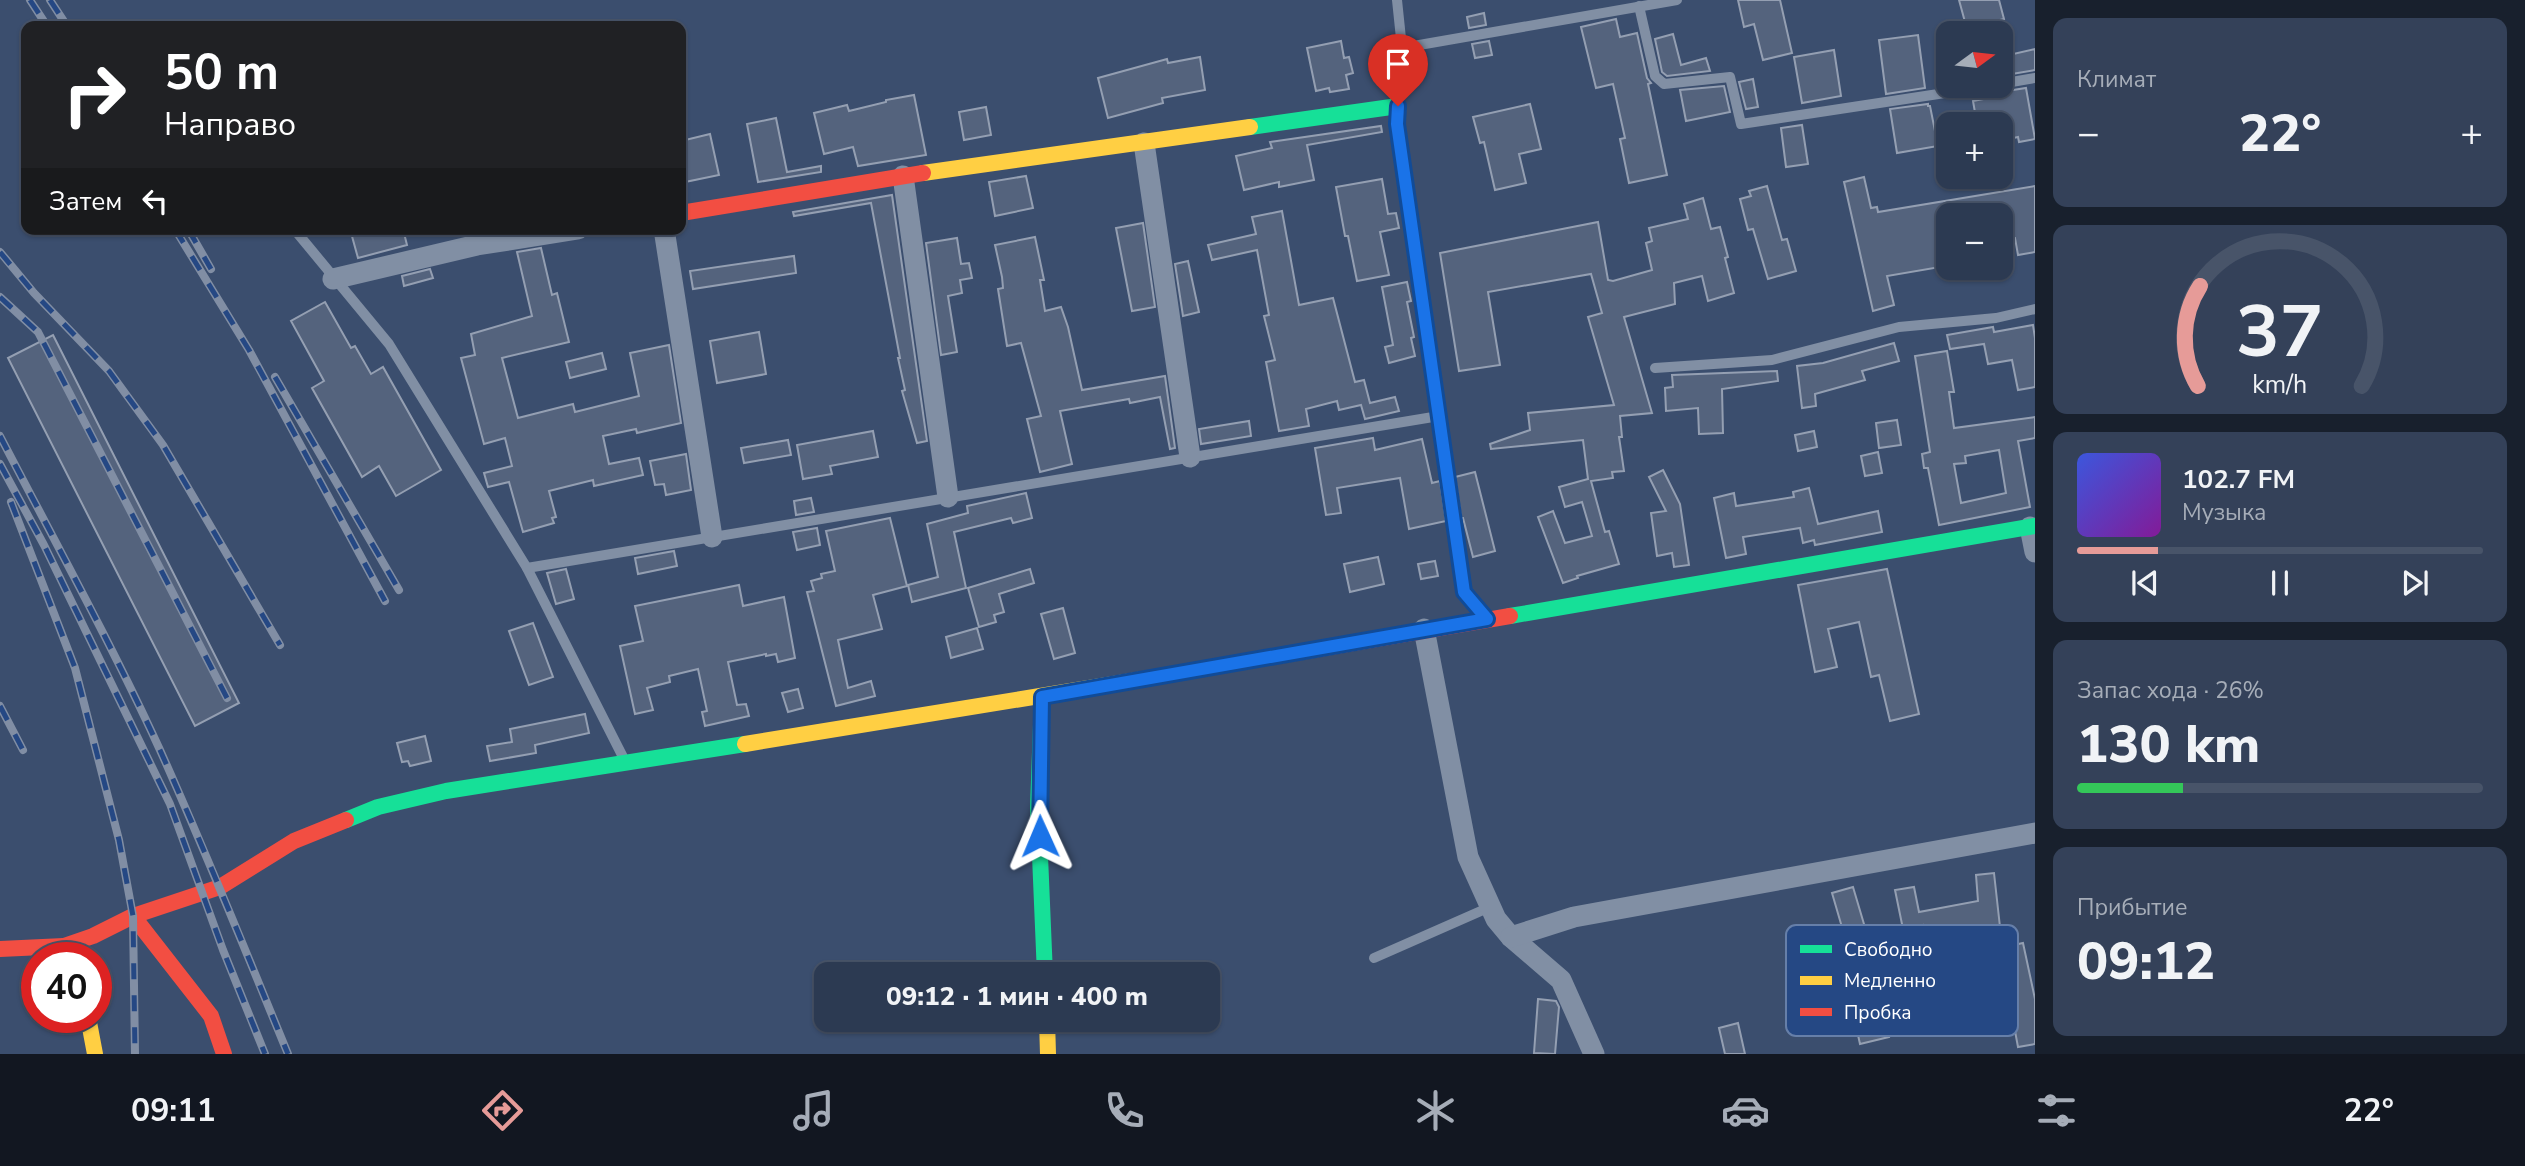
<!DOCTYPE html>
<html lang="ru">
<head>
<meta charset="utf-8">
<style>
  :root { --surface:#2c3a52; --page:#344159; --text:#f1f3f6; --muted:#a6adb8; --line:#485469; --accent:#e69b98 }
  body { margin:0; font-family:"Nunito Sans",sans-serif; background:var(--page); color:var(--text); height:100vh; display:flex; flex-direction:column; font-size:26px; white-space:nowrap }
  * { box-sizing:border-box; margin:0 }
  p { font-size:23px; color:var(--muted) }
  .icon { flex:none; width:38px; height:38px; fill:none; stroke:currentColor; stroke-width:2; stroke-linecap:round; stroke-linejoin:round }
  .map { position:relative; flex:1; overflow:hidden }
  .side { display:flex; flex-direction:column; gap:18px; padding:18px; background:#18202d; width:490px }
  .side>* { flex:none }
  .hud { position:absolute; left:21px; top:21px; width:665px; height:214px; border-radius:14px; box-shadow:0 2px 5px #0004,0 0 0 2px var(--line); background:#202124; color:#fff; overflow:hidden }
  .needle { width:46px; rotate:75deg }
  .buttons { position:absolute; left:1936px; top:21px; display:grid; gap:14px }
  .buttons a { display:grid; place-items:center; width:77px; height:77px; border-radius:14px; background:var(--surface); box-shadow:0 2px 5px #0004,0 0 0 2px var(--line); font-size:35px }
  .speed { position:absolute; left:21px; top:942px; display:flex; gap:14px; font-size:35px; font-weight:700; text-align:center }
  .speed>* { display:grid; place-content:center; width:91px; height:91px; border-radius:50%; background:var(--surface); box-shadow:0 2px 5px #0004,0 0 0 2px var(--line); line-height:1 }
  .speed .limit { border:10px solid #d22; background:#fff; color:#111 }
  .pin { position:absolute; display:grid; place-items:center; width:60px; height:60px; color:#fff; margin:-72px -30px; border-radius:50% 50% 50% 0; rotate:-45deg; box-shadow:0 0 7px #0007 }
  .pin .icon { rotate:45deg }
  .me { position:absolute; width:77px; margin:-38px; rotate:359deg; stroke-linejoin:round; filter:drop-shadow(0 0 5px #0008) }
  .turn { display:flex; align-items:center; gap:24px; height:147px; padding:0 28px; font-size:32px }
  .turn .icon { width:91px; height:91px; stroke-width:2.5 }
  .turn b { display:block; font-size:49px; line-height:60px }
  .then { display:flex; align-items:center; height:66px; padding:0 28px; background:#0003; gap:14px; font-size:26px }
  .big { font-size:52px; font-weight:800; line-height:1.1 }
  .side .widget { flex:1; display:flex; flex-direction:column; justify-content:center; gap:10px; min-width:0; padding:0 24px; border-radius:14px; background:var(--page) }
  .side .dial { align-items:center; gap:0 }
  .dial svg { height:182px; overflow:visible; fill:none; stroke:var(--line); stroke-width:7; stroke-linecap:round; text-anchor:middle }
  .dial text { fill:var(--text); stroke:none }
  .song { display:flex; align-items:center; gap:21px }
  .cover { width:84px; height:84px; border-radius:10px; background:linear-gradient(135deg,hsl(230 70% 55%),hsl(290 70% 35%)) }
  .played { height:7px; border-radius:4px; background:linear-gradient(90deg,var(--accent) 20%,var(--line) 20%) }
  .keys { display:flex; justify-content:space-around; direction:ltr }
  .heat { display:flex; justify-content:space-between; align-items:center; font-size:38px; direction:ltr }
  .charge { height:10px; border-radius:5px; background:linear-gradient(90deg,#34c759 26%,var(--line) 0) }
  .trip { position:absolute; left:814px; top:962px; width:406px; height:70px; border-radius:14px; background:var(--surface); box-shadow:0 2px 5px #0004,0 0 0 2px var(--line); font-weight:800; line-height:70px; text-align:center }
  .tab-bar { display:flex; height:112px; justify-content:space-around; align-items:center; background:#121721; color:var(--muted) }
  .tab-bar .icon { width:49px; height:49px }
  .tab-bar .selected { color:var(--accent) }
  .tab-bar b { font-size:32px; color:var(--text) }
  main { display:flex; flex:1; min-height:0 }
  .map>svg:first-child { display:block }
  .building { fill:#54637d; stroke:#949fb2; stroke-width:2; fill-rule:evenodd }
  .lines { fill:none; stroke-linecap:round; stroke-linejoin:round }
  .lane { stroke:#818fa4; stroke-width:10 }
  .street { stroke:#818fa4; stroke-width:21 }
  .fast { stroke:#16e098; stroke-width:16 }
  .slow { stroke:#ffcf43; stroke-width:16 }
  .jam { stroke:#f24e42; stroke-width:16 }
  .rail-casing { stroke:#818ea4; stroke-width:8 }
  .rail { stroke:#254884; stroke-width:5; stroke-dasharray:16; stroke-linecap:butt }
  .route-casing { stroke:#114b97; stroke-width:18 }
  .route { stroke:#1a73e8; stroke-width:12 }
  .key { fill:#254884; stroke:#667fa9; stroke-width:2 }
  .key-label { font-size:19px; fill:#fff }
</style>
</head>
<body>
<main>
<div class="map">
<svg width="2035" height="1054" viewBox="0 0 2035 1054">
  <rect width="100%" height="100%" fill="#3b4e6e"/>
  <!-- building -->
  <g class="building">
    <polygon points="1738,0 1780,0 1792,53 1763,60 1754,24 1744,27"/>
    <polygon points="1959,0 1999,0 2004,19 2000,20 2003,33 1968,33"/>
    <polygon points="1484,13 1486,25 1469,28 1467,17"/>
    <polygon points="1616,19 1620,37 1637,33 1647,78 1651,83 1648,84 1667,175 1629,183 1620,139 1625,138 1613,84 1596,88 1581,27"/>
    <polygon points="1673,34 1681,65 1706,58 1710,71 1667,76 1662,72 1655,39"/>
    <polygon points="1918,35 1925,88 1886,94 1879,40"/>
    <polygon points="1341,41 1344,58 1349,57 1353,73 1346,75 1349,89 1330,92 1329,88 1316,91 1307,48"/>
    <polygon points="1489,41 1492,55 1475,58 1472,44"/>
    <polygon points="2035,49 2035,70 2000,76 2000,57"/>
    <polygon points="1834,50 1841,96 1802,103 1794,57"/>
    <polygon points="1200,57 1205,90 1162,98 1163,103 1108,118 1098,78 1167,59 1168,63"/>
    <polygon points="1753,79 1758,107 1746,109 1739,82"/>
    <polygon points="1724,86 1730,112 1686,121 1680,90"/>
    <polygon points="2026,88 2035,139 2019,142 2018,137 2000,141 2000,124 1977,124 1973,101 2000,96 2000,92"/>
    <polygon points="914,95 926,155 858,166 853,147 824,154 814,113 847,105 849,111 886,102 886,100"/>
    <polygon points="1530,104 1541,149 1519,154 1526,183 1495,190 1484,142 1480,143 1473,117"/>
    <polygon points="1928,104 1928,106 1930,106 1938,146 1897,153 1890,109"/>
    <polygon points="986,107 991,135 964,140 959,112"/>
    <polygon points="776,118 787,172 821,166 821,172 758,182 747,124"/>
    <polygon points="1802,125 1808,164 1786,167 1781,128"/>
    <polygon points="1381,126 1382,132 1307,145 1314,180 1279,187 1279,182 1244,190 1236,156 1272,148 1270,142"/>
    <polygon points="710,134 719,175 685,182 681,162 681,141"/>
    <polygon points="1026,176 1033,208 995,216 989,182"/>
    <polygon points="1864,177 1871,208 1877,207 1878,212 2035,186 2035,252 2018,255 2015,238 2000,240 2000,215 1948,215 1948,249 1943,249 1946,266 1887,276 1894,305 1873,311 1844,182"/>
    <polygon points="1382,179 1388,214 1396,213 1399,228 1380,232 1389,275 1357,281 1348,236 1345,236 1336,187"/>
    <polygon points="1767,186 1782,240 1787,239 1796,271 1768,279 1753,229 1748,230 1740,199 1751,196 1749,191"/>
    <polygon points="892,195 927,441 917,443 902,391 905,390 898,358 900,358 871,203 794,216 793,212"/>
    <polygon points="1703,198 1711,229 1720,227 1728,257 1725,258 1734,293 1708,301 1702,276 1674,283 1675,304 1624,317 1652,413 1620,416 1622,437 1619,437 1624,471 1612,472 1613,478 1591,481 1605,532 1609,531 1619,564 1577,576 1578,578 1563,583 1538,517 1553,511 1565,543 1592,536 1582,502 1565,507 1559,487 1588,479 1583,440 1491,449 1490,444 1530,430 1528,413 1614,405 1588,317 1602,313 1591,274 1488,292 1500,365 1459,371 1440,253 1598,222 1608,280 1613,281 1652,270 1646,243 1652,241 1649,228 1688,219 1684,204"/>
    <polygon points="1282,211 1299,305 1333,298 1355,382 1364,380 1370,403 1395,397 1399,411 1365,419 1361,405 1339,410 1337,401 1306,409 1309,426 1279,431 1266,362 1275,360 1264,316 1269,315 1257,250 1212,260 1208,245 1256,234 1252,217"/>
    <polygon points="1143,223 1155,307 1132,311 1116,228"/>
    <polygon points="350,229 403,229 407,245 358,258"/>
    <polygon points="1035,237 1044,280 1040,280 1045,311 1061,307 1068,327 1082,390 1165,376 1175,448 1170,449 1160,397 1130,403 1129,399 1060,411 1072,464 1040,472 1027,419 1041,416 1021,343 1007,346 998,289 1003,288 1002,277 995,245"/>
    <polygon points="957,238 961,264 969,263 972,278 960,280 962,293 948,296 957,352 941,355 926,243"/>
    <polygon points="541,248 552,295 557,293 569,342 502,358 518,418 573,404 575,412 639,396 630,353 669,345 681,423 637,433 636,429 603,436 609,464 639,458 643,475 594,486 593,480 549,491 556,517 552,518 554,523 523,532 509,482 488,487 484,473 512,466 505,438 484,444 461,358 475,355 471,334 532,316 517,252"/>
    <polygon points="794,256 796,273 693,289 690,271"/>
    <polygon points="1188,261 1199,312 1183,316 1175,264"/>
    <polygon points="430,269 433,278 404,286 402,276"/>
    <polygon points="1407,282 1411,301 1407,302 1414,337 1411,338 1415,356 1389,363 1385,347 1393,345 1382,287"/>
    <polygon points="325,302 351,348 355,346 371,374 383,367 441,470 396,496 379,466 362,477 312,388 324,381 291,321"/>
    <polygon points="2033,325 2035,338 2035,387 2018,390 2012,360 1988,364 1984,344 1950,349 1947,335 1993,327 1994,332"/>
    <polygon points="759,332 766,374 717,383 710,341"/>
    <polygon points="53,335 239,703 195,726 8,358"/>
    <polygon points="1894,343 1899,361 1862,371 1865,380 1815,394 1816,406 1802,408 1797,366 1823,363"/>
    <path d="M1947 351 1954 392H1949L1954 428 2035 417V438L2018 441 2030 507 1939 525 1928 468H1924L1922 454 1930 452 1915 356ZM1999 450 2006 493 1961 503 1954 464 1966 463 1965 456Z"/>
    <polygon points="602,353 606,369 570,378 566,362"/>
    <polygon points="1777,371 1778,381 1722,389 1723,433 1699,434 1698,408 1666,411 1665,388 1673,387 1672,375"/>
    <polygon points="1897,420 1901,445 1879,448 1876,423"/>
    <polygon points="1249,421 1251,436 1201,444 1199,429"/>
    <polygon points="873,431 878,457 830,466 832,474 803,479 797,445"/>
    <polygon points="1814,431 1817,447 1798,451 1795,435"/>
    <polygon points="1373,438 1375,450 1422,439 1432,483 1440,481 1446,521 1409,529 1400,478 1337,488 1341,513 1326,515 1315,448"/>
    <polygon points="788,440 791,455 744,463 741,448"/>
    <polygon points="1878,452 1882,473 1865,476 1861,456"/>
    <polygon points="686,454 691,490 666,495 664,484 655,485 650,461"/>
    <polygon points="1663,470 1680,504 1689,565 1674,567 1672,553 1657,556 1651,513 1666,511 1649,477"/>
    <polygon points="1475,472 1495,551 1473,557 1463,518 1461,518 1455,477"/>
    <polygon points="1809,488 1818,524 1878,511 1882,532 1815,545 1814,540 1803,543 1800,528 1743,537 1746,554 1726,558 1714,498 1734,493 1736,506 1794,497 1793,492"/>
    <polygon points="1026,493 1032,518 1013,523 1011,518 954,532 966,588 912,602 908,585 938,577 927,524 968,513 967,506"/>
    <polygon points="811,498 814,512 796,515 794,501"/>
    <polygon points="890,518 907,586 873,595 882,629 838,640 848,688 871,681 875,696 836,706 807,592 814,591 811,581 822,578 821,574 835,571 826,531"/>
    <polygon points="817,528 820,545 797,550 793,532"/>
    <polygon points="674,551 677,566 638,574 635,558"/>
    <polygon points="1378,557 1384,584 1350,592 1344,564"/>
    <polygon points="1435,561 1438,576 1421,579 1418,564"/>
    <polygon points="566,569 574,599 556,604 547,573"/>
    <polygon points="1030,569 1034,583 999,594 1004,612 994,615 996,622 979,627 968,588"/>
    <polygon points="1887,569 1919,714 1890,721 1879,675 1871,677 1859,622 1828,629 1837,667 1815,672 1798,585"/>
    <polygon points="739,585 743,606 784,597 795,658 778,662 776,654 766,656 766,654 728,662 737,705 746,704 749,716 705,726 702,712 707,711 698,669 669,676 670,682 647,688 653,710 635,714 620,646 643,641 635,606"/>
    <polygon points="1063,608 1075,653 1054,659 1041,614"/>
    <polygon points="533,623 553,677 529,685 509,631"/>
    <polygon points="977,628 983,649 951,658 946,637"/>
    <polygon points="798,689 803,708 788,712 782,693"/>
    <polygon points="585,714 589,733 535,745 536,753 490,761 487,746 512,742 510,729"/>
    <polygon points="425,736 431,761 410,766 408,761 402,762 397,743"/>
    <polygon points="1994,873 2001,936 1983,938 1982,933 1927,943 1923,925 1903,929 1895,890 1914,887 1919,912 1978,901 1976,875"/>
    <polygon points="1853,887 1872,951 1869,952 1881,994 1878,995 1889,1037 1860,1044 1854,1017 1866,1014 1851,958 1800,970 1796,952 1817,947 1818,949 1846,941 1832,893"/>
    <polygon points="2023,943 2035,999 2035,1044 2018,1047 2012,1015 2014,1015 2000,948"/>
    <polygon points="1538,999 1556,1001 1559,1007 1555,1054 1534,1053"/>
    <polygon points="1738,1023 1745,1054 1725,1054 1719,1028"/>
  </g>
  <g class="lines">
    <!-- lane -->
    <g class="lane">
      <polyline points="1397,0 1402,48 1397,124 1464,592 1485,616"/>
      <polyline points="1639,6 1655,76 1664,84 1730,77 1741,124 1991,86"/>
      <polyline points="1402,48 1677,0"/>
      <polyline points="2000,84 2035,78"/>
      <polyline points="294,229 389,344 527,568 624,759"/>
      <polyline points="1655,368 1772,360 1899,327 1996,318 2035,309"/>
      <polyline points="527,568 1439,416"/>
      <polyline points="1374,958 1490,907"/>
    </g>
    <!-- street -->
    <g class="street">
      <polyline points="1144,143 1190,457"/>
      <polyline points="903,176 948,497"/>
      <polyline points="664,229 712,537"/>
      <polyline points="333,279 477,245 578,229"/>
      <polyline points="2030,527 2035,552"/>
      <polyline points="1424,629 1468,857 1496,919 1511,937 1561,980 1594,1054"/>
      <polyline points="1511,937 1574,917 2035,833"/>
    </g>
    <!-- fast -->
    <g class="fast">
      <polyline points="1250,127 1398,106"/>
      <polyline points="1510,616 2035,526"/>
      <polyline points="1042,697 1038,808 1045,975"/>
      <polyline points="346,820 378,807 446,791 745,744"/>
    </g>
    <!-- slow -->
    <g class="slow">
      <polyline points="923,173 1250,127"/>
      <polyline points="745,744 1150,678"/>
      <polyline points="88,1017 95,1054"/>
      <polyline points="1047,1020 1048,1054"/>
    </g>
    <!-- jam -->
    <g class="jam">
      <polyline points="681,213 923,173"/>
      <polyline points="1150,678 1510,616"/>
      <polyline points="133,916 211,1016 224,1054"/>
      <polyline points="64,946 93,936 133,916 220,887 294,841 346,820"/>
      <polyline points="0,949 64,946 68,957"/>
    </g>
    <!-- rail casing -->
    <g class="rail-casing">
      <g id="rail">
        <polyline points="30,0 47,26"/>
        <polyline points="50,0 67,26"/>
        <polyline points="175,229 249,350 385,601"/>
        <polyline points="188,229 211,269"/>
        <polyline points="0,252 34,293 109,371 163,445 280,645"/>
        <polyline points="0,297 38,332 227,698"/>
        <polyline points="275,377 399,590"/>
        <path d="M0 436C54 540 111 643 160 750 205 850 246 952 288 1054"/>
        <polyline points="0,464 44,545 170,804 223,950 265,1054"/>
        <polyline points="11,502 75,668 119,840 133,916 135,1054"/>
        <polyline points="0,706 23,750"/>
      </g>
    </g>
    <!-- rail -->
    <use href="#rail" class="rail"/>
  </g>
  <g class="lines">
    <!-- route casing -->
    <g class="route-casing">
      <polyline id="route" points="1040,836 1042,697 1487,619 1464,592 1397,124 1398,106"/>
    </g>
    <!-- route -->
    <use href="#route" class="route"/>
  </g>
  <!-- legend -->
  <rect x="1786" y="925" width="232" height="111" rx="10" class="key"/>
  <rect x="1800" y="945" width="32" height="8" fill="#16e098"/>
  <rect x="1800" y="976" width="32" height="9" fill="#ffcf43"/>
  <rect x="1800" y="1008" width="32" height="8" fill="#f24e42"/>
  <g class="key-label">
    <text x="1844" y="956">Свободно</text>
    <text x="1844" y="987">Медленно</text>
    <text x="1844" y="1019">Пробка</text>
  </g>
</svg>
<div class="buttons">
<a><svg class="needle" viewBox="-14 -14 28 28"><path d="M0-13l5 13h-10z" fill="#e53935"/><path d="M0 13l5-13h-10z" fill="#a6adb8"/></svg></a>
<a>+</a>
<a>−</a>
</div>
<div class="speed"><div class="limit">40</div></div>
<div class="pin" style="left:1398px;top:106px;background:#d93025"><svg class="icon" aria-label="arrive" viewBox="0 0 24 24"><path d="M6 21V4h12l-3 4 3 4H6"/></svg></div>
<svg class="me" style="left:1040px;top:836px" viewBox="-20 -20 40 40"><path d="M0-17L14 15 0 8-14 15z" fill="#1a73e8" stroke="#fff" stroke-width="4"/></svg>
<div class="trip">09:12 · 1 мин · 400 m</div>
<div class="hud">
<div class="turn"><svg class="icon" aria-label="right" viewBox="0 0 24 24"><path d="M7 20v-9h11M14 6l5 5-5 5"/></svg><div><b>50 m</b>Направо</div></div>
<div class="then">Затем<svg class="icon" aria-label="left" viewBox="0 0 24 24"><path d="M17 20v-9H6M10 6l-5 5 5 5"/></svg></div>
</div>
</div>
<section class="side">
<div class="widget"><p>Климат</p>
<div class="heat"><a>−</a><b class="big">22°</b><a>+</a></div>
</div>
<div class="widget dial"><svg viewBox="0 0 100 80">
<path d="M14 69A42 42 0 1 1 86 69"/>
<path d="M14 69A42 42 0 0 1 15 25" stroke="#e69b98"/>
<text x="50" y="56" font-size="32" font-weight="700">37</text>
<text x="50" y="72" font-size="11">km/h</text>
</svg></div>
<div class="widget">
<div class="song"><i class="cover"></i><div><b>102.7 FM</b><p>Музыка</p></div></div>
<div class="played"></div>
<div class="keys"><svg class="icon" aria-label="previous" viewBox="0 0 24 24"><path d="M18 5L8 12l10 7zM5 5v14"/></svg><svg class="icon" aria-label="pause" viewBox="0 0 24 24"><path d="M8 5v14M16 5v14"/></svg><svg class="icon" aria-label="next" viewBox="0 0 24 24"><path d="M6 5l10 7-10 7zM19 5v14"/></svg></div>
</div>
<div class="widget"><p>Запас хода · 26%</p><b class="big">130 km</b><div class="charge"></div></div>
<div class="widget"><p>Прибытие</p><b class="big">09:12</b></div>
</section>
</main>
<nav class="tab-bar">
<b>09:11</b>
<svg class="icon selected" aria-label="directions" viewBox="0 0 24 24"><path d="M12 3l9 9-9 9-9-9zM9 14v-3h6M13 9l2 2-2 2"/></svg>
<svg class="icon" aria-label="music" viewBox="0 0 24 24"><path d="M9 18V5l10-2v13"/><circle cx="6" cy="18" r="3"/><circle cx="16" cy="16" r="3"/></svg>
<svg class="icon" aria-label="phone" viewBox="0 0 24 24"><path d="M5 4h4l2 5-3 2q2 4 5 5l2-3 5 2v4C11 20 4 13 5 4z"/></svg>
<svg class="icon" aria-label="climate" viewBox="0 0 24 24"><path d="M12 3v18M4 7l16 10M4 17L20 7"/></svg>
<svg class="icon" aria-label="car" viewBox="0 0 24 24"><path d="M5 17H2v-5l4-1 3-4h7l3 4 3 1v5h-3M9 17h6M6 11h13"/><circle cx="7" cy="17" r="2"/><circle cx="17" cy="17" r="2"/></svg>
<svg class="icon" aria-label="filters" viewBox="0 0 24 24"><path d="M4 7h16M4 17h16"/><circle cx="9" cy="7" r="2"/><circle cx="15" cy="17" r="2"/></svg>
<b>22°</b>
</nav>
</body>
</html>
